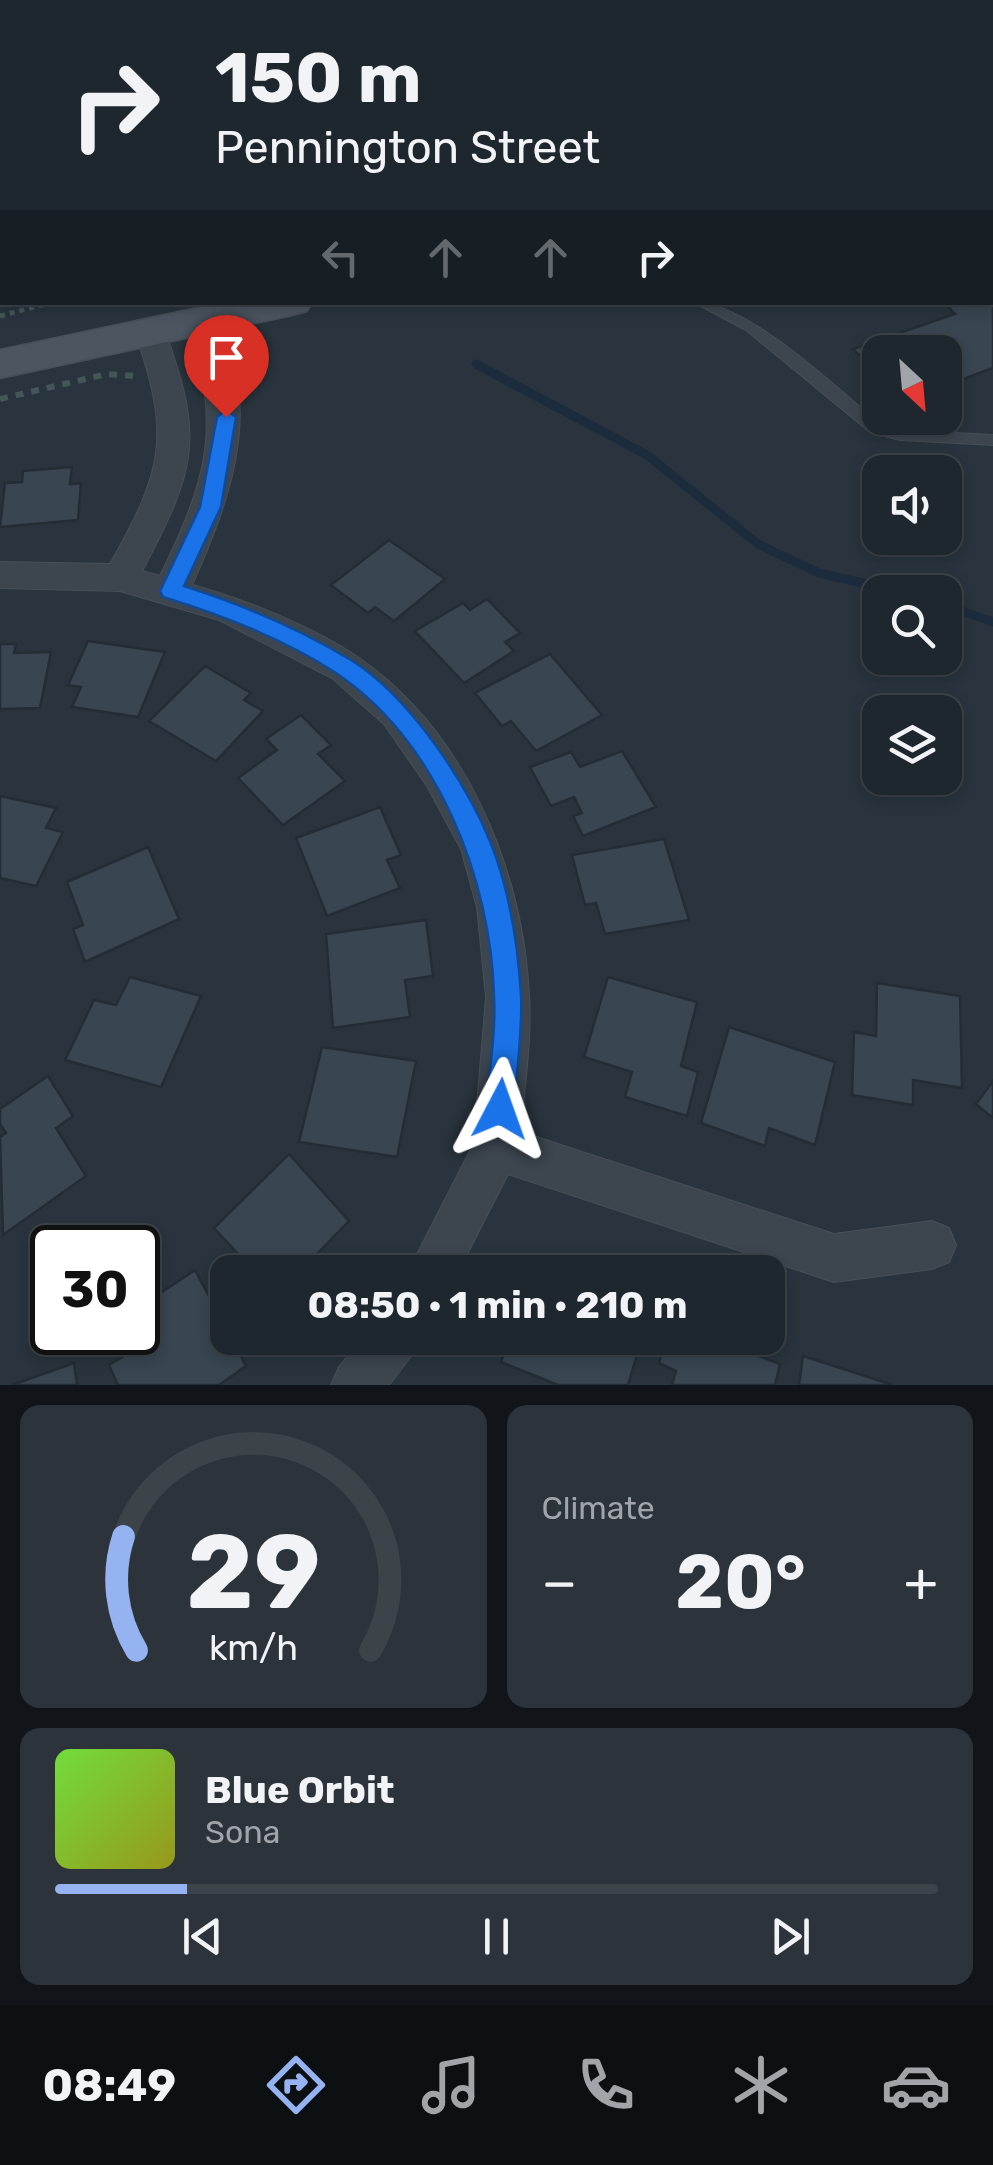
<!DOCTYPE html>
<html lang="en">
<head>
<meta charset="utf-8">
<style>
  :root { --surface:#1f272e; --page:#2c333a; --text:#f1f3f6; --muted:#a1a5aa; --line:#3c444a; --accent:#95b2f1 }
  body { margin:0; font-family:Rubik,sans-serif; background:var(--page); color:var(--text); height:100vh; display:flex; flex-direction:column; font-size:38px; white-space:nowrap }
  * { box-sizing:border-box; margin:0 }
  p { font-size:32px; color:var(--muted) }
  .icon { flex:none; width:55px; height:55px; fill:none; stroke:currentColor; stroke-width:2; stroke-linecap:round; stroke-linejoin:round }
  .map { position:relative; height:1385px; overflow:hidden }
  .panel { display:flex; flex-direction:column; gap:20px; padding:20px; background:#111519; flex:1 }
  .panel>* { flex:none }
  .hud { position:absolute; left:0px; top:0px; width:995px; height:305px; box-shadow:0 5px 15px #0003,0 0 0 2px var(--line); background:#1f272e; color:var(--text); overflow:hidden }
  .needle { width:65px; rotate:154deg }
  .tools { position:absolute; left:862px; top:335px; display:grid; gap:20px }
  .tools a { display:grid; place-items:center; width:100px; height:100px; border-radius:20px; background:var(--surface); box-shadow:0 5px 15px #0003,0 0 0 2px var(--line); font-size:50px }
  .speed { position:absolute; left:30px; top:1225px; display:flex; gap:20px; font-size:50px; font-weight:700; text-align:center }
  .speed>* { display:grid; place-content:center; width:130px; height:130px; border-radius:50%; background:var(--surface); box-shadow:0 5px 15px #0003,0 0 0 2px var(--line); line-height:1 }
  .speed .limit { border:5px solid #111; border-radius:15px; background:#fff; color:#111 }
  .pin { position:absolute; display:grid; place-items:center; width:85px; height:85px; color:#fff; margin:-102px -42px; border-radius:50% 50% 50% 0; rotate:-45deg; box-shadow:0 0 10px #0007 }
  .pin .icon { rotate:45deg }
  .me { position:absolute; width:110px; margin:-55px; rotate:4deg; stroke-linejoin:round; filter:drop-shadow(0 0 8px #0008) }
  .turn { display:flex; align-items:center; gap:35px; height:210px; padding:0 50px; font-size:45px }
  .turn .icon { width:130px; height:130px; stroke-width:2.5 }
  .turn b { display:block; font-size:70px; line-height:85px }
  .lanes { display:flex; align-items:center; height:95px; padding:0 50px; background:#0003; justify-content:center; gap:50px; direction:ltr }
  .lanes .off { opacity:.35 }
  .big { font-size:75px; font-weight:700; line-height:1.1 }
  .panel .card { flex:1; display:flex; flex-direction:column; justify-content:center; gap:15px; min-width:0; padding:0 35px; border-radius:20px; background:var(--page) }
  .panel .dial { align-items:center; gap:0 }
  .dial svg { height:260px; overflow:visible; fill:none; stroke:var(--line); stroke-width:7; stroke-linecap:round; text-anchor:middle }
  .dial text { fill:var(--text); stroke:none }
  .song { display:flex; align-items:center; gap:30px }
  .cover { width:120px; height:120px; border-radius:15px; background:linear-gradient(135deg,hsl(100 70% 55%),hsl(60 70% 35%)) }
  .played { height:10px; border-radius:5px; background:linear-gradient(90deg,var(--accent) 15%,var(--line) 15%) }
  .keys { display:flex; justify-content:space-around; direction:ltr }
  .heat { display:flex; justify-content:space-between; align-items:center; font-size:55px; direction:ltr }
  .panel .tiles { flex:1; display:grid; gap:20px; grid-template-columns:1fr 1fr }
  .card:last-child { grid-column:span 2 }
  .trip { position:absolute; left:210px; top:1255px; width:575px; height:100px; border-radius:20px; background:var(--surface); box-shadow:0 5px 15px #0003,0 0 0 2px var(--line); font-weight:700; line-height:100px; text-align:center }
  .tab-bar { display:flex; height:160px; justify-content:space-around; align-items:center; background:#0c1012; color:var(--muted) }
  .tab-bar .icon { width:70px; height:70px }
  .tab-bar .selected { color:var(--accent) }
  .tab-bar b { font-size:45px; color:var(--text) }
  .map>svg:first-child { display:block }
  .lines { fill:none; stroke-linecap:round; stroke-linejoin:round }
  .stream { stroke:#1d2c3c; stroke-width:9 }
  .building { fill:#394652; stroke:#242d36; stroke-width:2.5 }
  .service-casing { stroke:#474f58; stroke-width:2 }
  .minor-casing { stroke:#474f58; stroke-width:2 }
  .secondary-casing { stroke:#474f58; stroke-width:3 }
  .path-far1 { stroke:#445757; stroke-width:5; stroke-dasharray:5 5; stroke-linecap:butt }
  .path { stroke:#445757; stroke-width:6; stroke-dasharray:8 8; stroke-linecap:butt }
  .service { fill:#3d464f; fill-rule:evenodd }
  .minor { fill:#3d464f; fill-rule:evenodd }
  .secondary { fill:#4c5661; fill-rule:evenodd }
  .route { fill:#1a73e8; stroke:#114b97; stroke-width:2.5 }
</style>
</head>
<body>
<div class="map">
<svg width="993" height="1385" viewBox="0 0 993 1385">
  <rect width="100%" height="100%" fill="#29343e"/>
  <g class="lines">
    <!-- stream -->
    <g class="stream">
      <polyline points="476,364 647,455 758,544 819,573 901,592"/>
      <polyline points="945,605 993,622"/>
    </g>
  </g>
  <!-- building -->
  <g class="building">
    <polygon points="993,300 993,368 945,386 945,352 880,352 880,376 853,349 955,314 948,307 961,302 975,306"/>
    <polygon points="72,467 70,484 81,483 78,520 0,527 5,483 22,482 23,471"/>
    <polygon points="389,540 445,579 394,621 375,607 368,613 331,585"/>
    <polygon points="487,599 520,633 505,642 514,651 464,683 415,631 463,603 470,610"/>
    <polygon points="88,641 165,652 138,717 72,707 81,687 68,685"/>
    <polygon points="0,644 16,644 14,653 51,652 40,708 0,709"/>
    <polygon points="550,654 602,715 536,751 511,721 502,726 475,693"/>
    <polygon points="205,666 251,693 244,700 263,711 216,761 149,721"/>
    <polygon points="301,715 331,745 318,754 345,781 283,825 238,778 277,750 266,739"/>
    <polygon points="622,751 656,807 583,836 573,816 582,813 574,797 551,806 530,767 571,752 580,767"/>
    <polygon points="0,796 56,808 46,828 63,832 36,886 0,878"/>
    <polygon points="380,807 401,855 387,860 400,888 327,916 296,838"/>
    <polygon points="664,839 689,920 605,934 596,903 585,905 572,855"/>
    <polygon points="148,847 179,919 85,962 73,929 83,925 67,882"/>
    <polygon points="426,920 433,976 405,980 410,1017 333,1028 326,934"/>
    <polygon points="130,977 201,996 161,1087 65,1060 94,1000 116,1005"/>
    <polygon points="608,977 697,1002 681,1066 698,1072 687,1116 625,1097 632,1072 584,1057"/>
    <polygon points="877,983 960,996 962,1088 913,1080 913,1105 852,1095 854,1032 876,1036"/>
    <polygon points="729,1027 835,1062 815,1145 769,1128 765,1146 701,1123"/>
    <polygon points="322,1047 416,1061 397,1157 299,1142"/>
    <polygon points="48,1076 73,1116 56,1128 86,1176 3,1235 0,1137 6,1133 0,1124 0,1109"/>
    <polygon points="993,1081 993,1118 976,1104"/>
    <polygon points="289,1154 349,1221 312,1259 324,1272 255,1272 214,1228"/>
    <polygon points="195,1270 246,1366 219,1385 118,1385 109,1365 126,1355 115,1332 138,1332 138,1308"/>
    <polygon points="510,1338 642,1338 628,1385 558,1385 501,1362"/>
    <polygon points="666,1338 729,1338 727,1344 780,1364 775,1385 672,1385 676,1371 659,1363"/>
    <polygon points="803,1356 893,1385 799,1385"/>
    <polygon points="74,1363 77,1385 12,1385"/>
  </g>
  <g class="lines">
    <!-- service casing -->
    <g class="service-casing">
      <path id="service" d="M693 302C748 302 836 388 880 424L900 430 993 435V445L900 440 870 432 746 330Z"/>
    </g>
    <!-- minor casing -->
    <g class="minor-casing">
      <g id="minor">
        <polygon points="448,0 474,0 476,2 450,2"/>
        <path d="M201 312 212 315C267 402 230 500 192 585 244 599 314 627 359 658 466 732 522 869 529 994 532 1039 524 1087 521 1132L834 1234 932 1221 949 1228 956 1245 949 1262 932 1269 834 1282 508 1174 458 1272H408L474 1143 486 997 477 907 461 849 427 786 384 724 332 678 219 620 120 591 0 588V562L110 564C164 469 171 436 135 332L139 325H161L165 332C205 440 195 471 142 571L160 576C207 479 224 426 186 322L190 315Z"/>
        <polygon points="362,1338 418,1338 411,1356 389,1385 331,1385 339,1367"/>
      </g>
    </g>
    <!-- secondary casing -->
    <g class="secondary-casing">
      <g id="secondary">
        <rect x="992" y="106" width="1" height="22"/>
        <polygon points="226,302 312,302 307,311 292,315 0,378 0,350"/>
      </g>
    </g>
    <!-- path-far1 -->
    <g class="path-far1">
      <polyline points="757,0 762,2"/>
      <polyline points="0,316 53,302"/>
    </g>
    <!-- path -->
    <polyline class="path" points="0,399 107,374 136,376"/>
    <!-- service -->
    <use href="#service" class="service"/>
    <!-- minor -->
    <use href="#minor" class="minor"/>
    <!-- secondary -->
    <use href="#secondary" class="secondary"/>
  </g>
  <!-- route -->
  <path class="route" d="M226 410 236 417 221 507 184 586C241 604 299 629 351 660 409 696 467 783 492 846 510 893 518 945 521 995 523 1032 516 1072 514 1109L510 1119 500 1123 490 1119 486 1109C489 1072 496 1033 494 996 491 879 437 741 336 673 284 639 222 615 163 597L160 591 200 507 217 417Z"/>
</svg>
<div class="tools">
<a><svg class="needle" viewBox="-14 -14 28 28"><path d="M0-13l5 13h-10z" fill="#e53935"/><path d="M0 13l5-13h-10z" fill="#a1a5aa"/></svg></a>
<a><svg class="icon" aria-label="sound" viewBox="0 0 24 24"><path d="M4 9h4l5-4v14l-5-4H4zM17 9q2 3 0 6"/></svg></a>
<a><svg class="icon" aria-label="search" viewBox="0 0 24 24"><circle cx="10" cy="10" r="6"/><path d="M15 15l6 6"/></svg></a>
<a><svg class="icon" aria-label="layers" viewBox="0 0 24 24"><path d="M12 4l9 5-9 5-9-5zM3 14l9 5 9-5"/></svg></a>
</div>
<div class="speed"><div class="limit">30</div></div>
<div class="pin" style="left:226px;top:417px;background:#d93025"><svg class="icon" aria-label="arrive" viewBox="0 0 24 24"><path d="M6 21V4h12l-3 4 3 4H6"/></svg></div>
<svg class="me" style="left:500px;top:1109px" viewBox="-20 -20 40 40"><path d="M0-17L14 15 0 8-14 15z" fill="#1a73e8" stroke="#fff" stroke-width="4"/></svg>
<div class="trip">08:50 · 1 min · 210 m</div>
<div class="hud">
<div class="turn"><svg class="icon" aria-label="right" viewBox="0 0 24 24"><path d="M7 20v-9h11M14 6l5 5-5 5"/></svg><div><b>150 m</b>Pennington Street</div></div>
<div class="lanes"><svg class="icon off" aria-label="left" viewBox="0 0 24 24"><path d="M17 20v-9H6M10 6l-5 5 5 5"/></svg><svg class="icon off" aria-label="ahead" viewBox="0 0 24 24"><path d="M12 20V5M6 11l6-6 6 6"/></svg><svg class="icon off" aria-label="ahead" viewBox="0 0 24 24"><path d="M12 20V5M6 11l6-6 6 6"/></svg><svg class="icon" aria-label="right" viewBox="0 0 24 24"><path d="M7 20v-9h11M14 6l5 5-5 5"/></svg></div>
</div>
</div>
<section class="panel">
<div class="tiles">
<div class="card dial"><svg viewBox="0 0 100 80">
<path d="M14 69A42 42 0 1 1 86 69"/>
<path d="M14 69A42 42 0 0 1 10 34" stroke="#95b2f1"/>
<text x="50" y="56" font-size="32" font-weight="700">29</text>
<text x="50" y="72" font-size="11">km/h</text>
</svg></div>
<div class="card"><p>Climate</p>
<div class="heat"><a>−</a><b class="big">20°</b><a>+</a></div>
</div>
<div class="card">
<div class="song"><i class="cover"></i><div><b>Blue Orbit</b><p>Sona</p></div></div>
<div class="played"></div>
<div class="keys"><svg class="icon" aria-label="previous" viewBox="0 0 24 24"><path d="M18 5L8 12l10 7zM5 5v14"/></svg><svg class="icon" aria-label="pause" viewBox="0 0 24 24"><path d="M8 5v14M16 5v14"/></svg><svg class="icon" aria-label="next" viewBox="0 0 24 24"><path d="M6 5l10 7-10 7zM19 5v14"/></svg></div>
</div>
</div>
</section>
<nav class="tab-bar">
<b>08:49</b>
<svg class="icon selected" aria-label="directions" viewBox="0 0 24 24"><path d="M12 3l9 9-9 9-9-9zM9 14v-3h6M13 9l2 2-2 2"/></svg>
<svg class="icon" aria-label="music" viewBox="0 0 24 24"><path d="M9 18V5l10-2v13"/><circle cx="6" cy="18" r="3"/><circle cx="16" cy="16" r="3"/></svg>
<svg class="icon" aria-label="phone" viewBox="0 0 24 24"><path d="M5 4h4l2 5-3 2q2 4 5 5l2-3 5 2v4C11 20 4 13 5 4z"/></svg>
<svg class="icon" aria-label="climate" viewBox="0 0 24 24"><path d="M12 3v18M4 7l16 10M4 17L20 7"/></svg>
<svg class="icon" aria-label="car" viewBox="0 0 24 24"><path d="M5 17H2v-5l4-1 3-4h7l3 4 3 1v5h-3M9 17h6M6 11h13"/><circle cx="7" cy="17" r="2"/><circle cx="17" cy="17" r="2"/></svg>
</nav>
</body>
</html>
